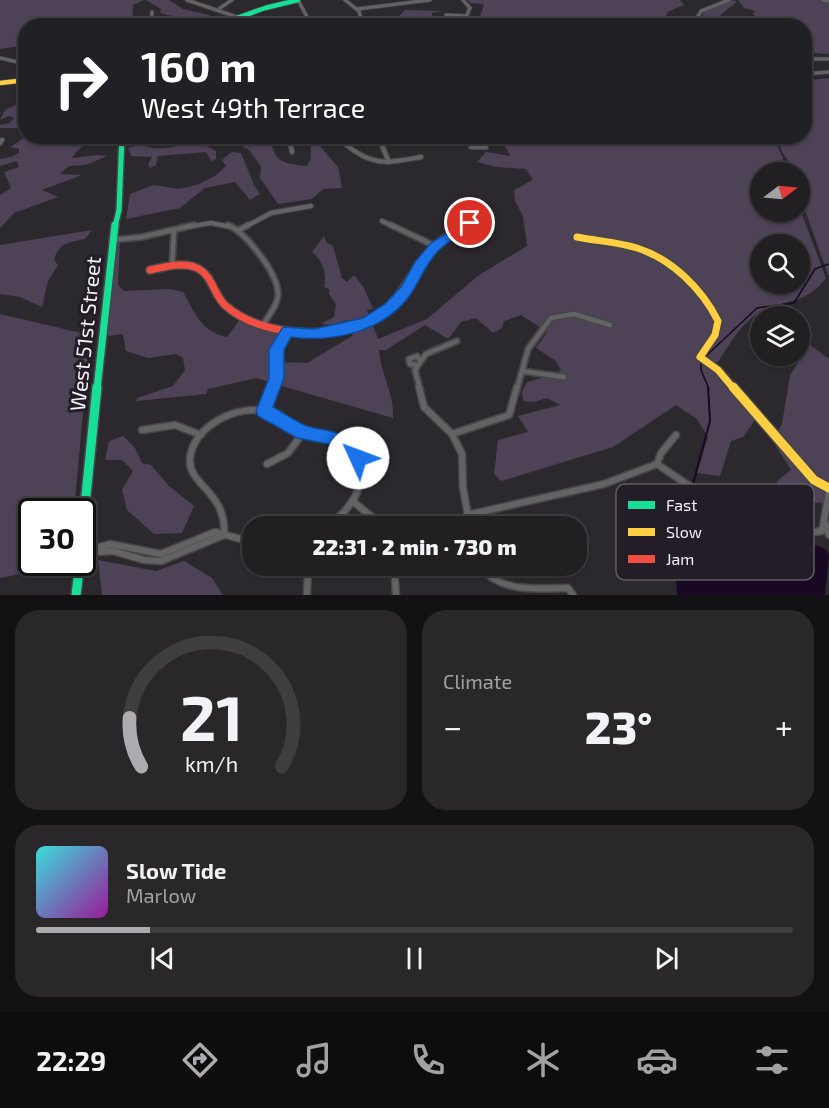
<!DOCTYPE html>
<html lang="en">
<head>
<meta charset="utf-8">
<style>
  :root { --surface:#211f22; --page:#29272a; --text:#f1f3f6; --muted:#a2a2a5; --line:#3e3d40; --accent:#adaab0 }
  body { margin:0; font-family:"Exo 2",sans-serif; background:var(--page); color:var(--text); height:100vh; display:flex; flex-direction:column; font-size:22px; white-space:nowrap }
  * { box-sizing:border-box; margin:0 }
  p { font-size:20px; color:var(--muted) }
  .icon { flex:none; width:33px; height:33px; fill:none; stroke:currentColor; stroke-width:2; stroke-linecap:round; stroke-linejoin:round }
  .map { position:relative; height:595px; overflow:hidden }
  .details { display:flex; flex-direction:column; gap:15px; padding:15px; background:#121113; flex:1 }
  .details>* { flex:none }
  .guide { position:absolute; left:18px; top:18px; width:794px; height:126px; border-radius:24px; box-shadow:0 2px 4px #0004,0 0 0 2px var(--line); background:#202124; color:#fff; overflow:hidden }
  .needle { width:39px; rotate:74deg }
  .buttons { position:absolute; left:750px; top:162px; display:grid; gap:12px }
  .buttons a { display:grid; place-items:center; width:60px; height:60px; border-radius:50%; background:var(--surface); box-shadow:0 2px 4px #0004,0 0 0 2px var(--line); font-size:30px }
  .speed { position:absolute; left:18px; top:498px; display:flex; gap:12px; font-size:30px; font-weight:700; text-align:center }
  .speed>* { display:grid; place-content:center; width:78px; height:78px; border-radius:50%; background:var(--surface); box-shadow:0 2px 4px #0004,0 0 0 2px var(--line); line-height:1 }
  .speed .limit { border:3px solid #111; border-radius:9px; background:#fff; color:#111 }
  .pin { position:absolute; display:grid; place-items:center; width:51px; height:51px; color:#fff; margin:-26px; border:3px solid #fff; border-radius:50%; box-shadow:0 2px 6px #0007 }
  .me { position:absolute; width:66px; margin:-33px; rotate:313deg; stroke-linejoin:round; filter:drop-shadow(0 0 4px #0008) }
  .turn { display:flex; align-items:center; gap:21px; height:126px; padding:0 24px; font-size:27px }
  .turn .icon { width:78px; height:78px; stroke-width:2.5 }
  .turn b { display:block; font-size:42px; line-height:51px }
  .big { font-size:45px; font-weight:800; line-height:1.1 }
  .details .card { flex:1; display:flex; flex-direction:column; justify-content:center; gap:9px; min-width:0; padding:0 21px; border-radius:24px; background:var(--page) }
  .details .dial { align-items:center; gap:0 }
  .dial svg { height:156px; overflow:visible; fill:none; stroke:var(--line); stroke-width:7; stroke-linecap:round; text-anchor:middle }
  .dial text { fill:var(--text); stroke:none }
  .song { display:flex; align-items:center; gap:18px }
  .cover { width:72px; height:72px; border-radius:9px; background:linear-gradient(135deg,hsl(180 70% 55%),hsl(300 70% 35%)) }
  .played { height:6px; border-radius:3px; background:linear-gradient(90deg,var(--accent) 15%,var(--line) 15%) }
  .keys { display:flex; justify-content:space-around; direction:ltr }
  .heat { display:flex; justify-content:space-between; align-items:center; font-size:33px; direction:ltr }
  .details .tiles { flex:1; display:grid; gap:15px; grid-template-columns:1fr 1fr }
  .card:last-child { grid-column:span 2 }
  .trip { position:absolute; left:242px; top:516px; width:345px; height:60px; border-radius:24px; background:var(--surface); box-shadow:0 2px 4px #0004,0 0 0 2px var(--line); font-weight:800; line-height:60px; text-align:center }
  .menu { display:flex; height:96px; justify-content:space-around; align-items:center; background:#0d0c0e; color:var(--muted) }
  .menu .icon { width:42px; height:42px }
  .menu .on { color:var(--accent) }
  .menu b { font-size:27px; color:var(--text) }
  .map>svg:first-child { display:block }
  .green { fill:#4d4256; fill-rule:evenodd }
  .water { fill:#180823 }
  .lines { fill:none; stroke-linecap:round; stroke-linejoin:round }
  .stream-far1 { stroke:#180823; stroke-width:1.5 }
  .stream { stroke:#180823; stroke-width:2 }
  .street-far3-casing { stroke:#484649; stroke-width:4.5 }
  .street-far2-casing { stroke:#484649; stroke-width:6 }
  .street-far1-casing { stroke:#484649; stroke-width:8 }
  .street-casing { stroke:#484649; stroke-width:9 }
  .fast-far3-casing { stroke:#484649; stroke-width:6 }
  .fast-far2-casing { stroke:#484649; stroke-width:8 }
  .fast-far1-casing { stroke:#484649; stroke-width:10 }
  .fast-casing { stroke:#484649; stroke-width:12 }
  .slow-far2-casing { stroke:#484649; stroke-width:6 }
  .slow-far1-casing { stroke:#484649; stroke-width:10 }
  .slow-casing { stroke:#484649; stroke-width:12 }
  .jam-far1-casing { stroke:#484649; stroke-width:8 }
  .jam-casing { stroke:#484649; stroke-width:10 }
  .street-far3 { stroke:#636264; stroke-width:3 }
  .street-far2 { stroke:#636264; stroke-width:4 }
  .street-far1 { stroke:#636264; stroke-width:4.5 }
  .street { stroke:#636264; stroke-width:6 }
  .fast-far3 { stroke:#16e098; stroke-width:4.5 }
  .fast-far2 { stroke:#16e098; stroke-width:5 }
  .fast-far1 { stroke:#16e098; stroke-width:7 }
  .fast { stroke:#16e098; stroke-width:9 }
  .slow-far2 { stroke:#ffcf43; stroke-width:4.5 }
  .slow-far1 { stroke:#ffcf43; stroke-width:7 }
  .slow { stroke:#ffcf43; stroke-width:9 }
  .jam-far1 { stroke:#f24e42; stroke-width:5 }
  .jam { stroke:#f24e42; stroke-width:7 }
  .route { fill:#1a73e8; stroke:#114b97; stroke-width:1.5 }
  .labels { text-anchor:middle; stroke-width:6; stroke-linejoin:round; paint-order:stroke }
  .street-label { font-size:21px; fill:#f3f0f6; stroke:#221d26 }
  .key { fill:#221d26; stroke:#615c64; stroke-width:1.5 }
  .key-label { font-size:16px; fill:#f3f0f6 }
</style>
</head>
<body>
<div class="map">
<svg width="829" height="595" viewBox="0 0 829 595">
  <rect width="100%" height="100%" fill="#2c292e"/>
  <!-- green -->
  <g class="green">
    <polygon points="0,0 144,0 133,5 132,25 26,26 25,51 20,50 21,46 0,49"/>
    <polygon points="146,0 169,0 183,9 209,15 220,21 187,25 188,20 160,13 161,9"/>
    <polygon points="467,0 680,0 684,5 668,12 666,16 680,25 477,26 484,4 471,3"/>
    <polygon points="733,0 737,2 720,15 730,21 733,19 751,22 760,19 753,14 755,11 744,8 738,0 829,0 829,54 804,52 804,26 715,25 704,19 702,13"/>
    <polygon points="405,10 442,11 432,13 432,16 448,18 449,23 459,24 416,25 404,21 407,16 399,16"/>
    <polygon points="829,78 829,275 828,275 800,196 800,172 790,172 789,162 782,152 777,137 804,136 804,81"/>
    <polygon points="25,101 25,107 17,112 25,113 25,128 0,128 0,125 10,123 14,118 9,116 0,120 5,110"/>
    <path d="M26 137H106L107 140C91 141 81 144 72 158L98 155 107 156 86 165 69 166 60 174 82 175 42 190 58 197 14 213 0 228V195L11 188 4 172 19 167 17 161 0 166V159L11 157 19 153V149L10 147Z"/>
    <path d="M246 137H270C275 163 281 163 307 166L311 158 310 137H328L319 145 338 167 342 188 323 189 312 199 278 204 260 178 261 167 249 150 231 140Z"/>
    <path d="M489 137H773L783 158 780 164 785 172H760V212L800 209 826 278C804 307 785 297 757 314 741 324 728 346 718 362L706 363 755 420 743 437 731 441 720 476 697 473 708 437 697 419 676 405 613 447 501 481 494 474 498 440 528 432 518 416 560 405 547 398 534 402 523 401 522 392 527 382 555 374 561 370 556 361 536 348 547 332 521 315 504 321 502 328 493 333 476 318 461 322 448 339 425 325 386 350H379C380 373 395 395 393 418L278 385 279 362 307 363 352 336 355 325 346 320 335 325 321 324 334 317 336 304 329 294V289L324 287C327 273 323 261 312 252L324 236 327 243 333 246 342 278 347 282 354 275 364 288 373 309 367 310 378 339 427 319 479 275 527 246 523 216 515 201 514 190 533 180 526 169 496 167 477 162 486 152 510 156 505 146ZM760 244H800V284H760Z"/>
    <path d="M203 142 204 145 216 151V159L211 161 206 152 158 156 156 165 150 168 148 164 152 157 131 156 128 148 142 144C155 154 186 143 203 142Z"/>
    <polygon points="232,152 241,153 254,185 260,194 250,200 235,182 205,188 180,208 126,219 130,194 154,185 178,189 197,185 215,176 226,166 222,160"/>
    <path d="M92 230 85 239C70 242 58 243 54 260L58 265 48 281 42 307 20 297 0 294V245Z"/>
    <path d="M120 241 118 285 124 291 169 289 183 292C196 314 200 331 227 337L241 318 282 331 273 351V383L256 378 208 389 206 394 136 401 137 398 173 386 185 370 183 358 176 354 148 358 126 351 123 334 107 336 115 245Z"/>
    <polygon points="0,314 90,335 74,511 32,512 32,562 69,564 0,578"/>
    <polygon points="810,345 829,359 829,503 788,502 777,481 791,470 772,440 782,424 790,375"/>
    <polygon points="123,436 135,448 142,463 151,465 169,486 194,506 182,533 154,534 127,510 122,490 133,471 122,460 105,460 109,441"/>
    <polygon points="98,560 156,571 184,561 212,578 223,595 102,595"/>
  </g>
  <!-- water -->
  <path class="water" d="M690 493 825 549 829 555 825 595H677L675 559 632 539 623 523C644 511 675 515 690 493Z"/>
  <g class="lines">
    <!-- stream-far1 -->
    <g class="stream-far1">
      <polyline points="705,357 757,308 794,303 815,269 829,264"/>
      <polyline points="701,362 701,370 709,389"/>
    </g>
    <!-- stream -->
    <polyline class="stream" points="693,484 710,421 708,387"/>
    <!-- street-far3 casing -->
    <g class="street-far3-casing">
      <g id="street-far3">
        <polyline points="187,0 240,18"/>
        <polyline points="298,0 312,26"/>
        <polyline points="345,0 359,11 363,26"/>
        <polyline points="823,0 829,1"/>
        <polyline points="220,8 232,0"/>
        <polyline points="357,9 430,0"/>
        <polyline points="446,15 467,16"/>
        <polyline points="151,26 152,12"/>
        <polyline points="159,26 171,24"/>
        <polyline points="369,26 391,26"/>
        <polyline points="462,26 470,8 463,0"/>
        <polyline points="704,26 697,18 701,11 729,0"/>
        <polyline points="0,58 26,64"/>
        <polyline points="804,59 829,59"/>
        <polyline points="804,74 829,72"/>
      </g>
    </g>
    <!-- street-far2 casing -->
    <g class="street-far2-casing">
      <g id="street-far2">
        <polyline points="289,136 292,152"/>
        <polyline points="378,136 389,162"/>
        <polyline points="380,140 394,136"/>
        <polyline points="0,143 2,140"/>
        <polygon points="485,143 486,147 471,147"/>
        <path d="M345 144C373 167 387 163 421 157"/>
        <polyline points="382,221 394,227"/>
        <polyline points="187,227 211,223 231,227"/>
        <polyline points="245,227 271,213 311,206"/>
      </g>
    </g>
    <!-- street-far1 casing -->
    <g class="street-far1-casing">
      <g id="street-far1">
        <path d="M228 225C246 233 277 272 278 293 278 304 270 314 264 323"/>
        <polyline points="391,225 435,246"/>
        <polyline points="239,230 248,225"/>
        <polyline points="112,240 142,237 194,225"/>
        <polyline points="172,266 174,230"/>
        <polyline points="416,365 410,364 409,359 417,356 420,360"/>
        <polyline points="522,371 564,377"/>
        <polyline points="273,389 277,379 277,349 288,331"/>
        <polyline points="420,389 415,370 426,354 457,341"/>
        <polyline points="517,389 528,349 551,318 574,314 610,325"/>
      </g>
    </g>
    <!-- street casing -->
    <g class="street-casing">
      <g id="street">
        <polyline points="419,387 424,407 452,434 462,454 463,488 470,526"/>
        <polyline points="264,411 274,387"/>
        <polyline points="142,430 175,425 201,435"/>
        <polyline points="452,434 509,415 517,387"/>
        <polyline points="267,464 288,453 303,433"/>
        <polyline points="657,464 697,491 807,533 822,531 824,520"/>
        <polyline points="829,492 824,520 829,535"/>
        <polyline points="355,503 383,526"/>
        <polyline points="467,515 604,484 657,464 661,453 676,435"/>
        <path d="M224 535C227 491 188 486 190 459 192 426 239 403 268 412 281 415 291 427 304 432 315 436 328 433 339 439 381 461 357 509 326 526"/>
        <polyline points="82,552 110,544 161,554 215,532 252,542"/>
        <polyline points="82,553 113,551 144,560 161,561 224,535"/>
        <polyline points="394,566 396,595"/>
        <path d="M480 566C501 594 537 588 568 588L573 595"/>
        <polyline points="307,595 308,566"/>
      </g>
    </g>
    <!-- fast-far3 casing -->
    <g class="fast-far3-casing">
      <polyline id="fast-far3" points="215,26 265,8 298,0"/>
    </g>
    <!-- fast-far2 casing -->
    <g class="fast-far2-casing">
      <polyline id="fast-far2" points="115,227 119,210 122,136"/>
    </g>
    <!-- fast-far1 casing -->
    <g class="fast-far1-casing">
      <polyline id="fast-far1" points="97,389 115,225"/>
    </g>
    <!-- fast casing -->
    <g class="fast-casing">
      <g id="fast">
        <polyline points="82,535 97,387"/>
        <polyline points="76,595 80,562"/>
      </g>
    </g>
    <!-- slow-far2 casing -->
    <g class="slow-far2-casing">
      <polyline id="slow-far2" points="0,83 26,80"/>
    </g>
    <!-- slow-far1 casing -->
    <g class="slow-far1-casing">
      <path id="slow-far1" d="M577 237C597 241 617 242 637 248 672 259 702 289 718 321L715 335 700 357 718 370 734 389"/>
    </g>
    <!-- slow casing -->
    <g class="slow-casing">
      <polyline id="slow" points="733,387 814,480 829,488"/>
    </g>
    <!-- jam-far1 casing -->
    <g class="jam-far1-casing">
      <polyline id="jam-far1" points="464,227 470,223"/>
    </g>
    <!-- jam casing -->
    <g class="jam-casing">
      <path id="jam" d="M150 270C165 267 185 261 199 269 213 277 214 296 226 306 259 335 327 340 366 323 396 310 407 279 426 256 437 242 452 233 466 225"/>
    </g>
    <!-- street-far3 -->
    <use href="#street-far3" class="street-far3"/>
    <!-- street-far2 -->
    <use href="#street-far2" class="street-far2"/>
    <!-- street-far1 -->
    <use href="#street-far1" class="street-far1"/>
    <!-- street -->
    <use href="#street" class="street"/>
    <!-- fast-far3 -->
    <use href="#fast-far3" class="fast-far3"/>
    <!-- fast-far2 -->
    <use href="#fast-far2" class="fast-far2"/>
    <!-- fast-far1 -->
    <use href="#fast-far1" class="fast-far1"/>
    <!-- fast -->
    <use href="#fast" class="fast"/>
    <!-- slow-far2 -->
    <use href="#slow-far2" class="slow-far2"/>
    <!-- slow-far1 -->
    <use href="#slow-far1" class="slow-far1"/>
    <!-- slow -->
    <use href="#slow" class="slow"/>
    <!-- jam-far1 -->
    <use href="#jam-far1" class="jam-far1"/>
    <!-- jam -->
    <use href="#jam" class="jam"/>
  </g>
  <!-- route -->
  <path class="route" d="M470 219 474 220V226C463 234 449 240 439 250 427 262 421 278 412 292 387 331 334 343 291 337L284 350V378L273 407C284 413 296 422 307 426 332 433 355 430 367 458L364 464 358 466 333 445 297 438 258 416 256 411 269 378V349L283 327 314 329 363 318 385 304 401 287 415 262 431 243Z"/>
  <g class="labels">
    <!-- street labels -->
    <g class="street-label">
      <text transform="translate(86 334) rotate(-84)" y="7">West 51st Street</text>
    </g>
  </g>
  <!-- legend -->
  <rect x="616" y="484" width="198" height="96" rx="9" class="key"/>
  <rect x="628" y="501" width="27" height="8" fill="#16e098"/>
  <rect x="628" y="528" width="27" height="8" fill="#ffcf43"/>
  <rect x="628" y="555" width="27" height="8" fill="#f24e42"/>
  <g class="key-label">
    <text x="666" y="511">Fast</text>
    <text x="666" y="538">Slow</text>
    <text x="666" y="565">Jam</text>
  </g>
</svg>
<div class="buttons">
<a><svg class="needle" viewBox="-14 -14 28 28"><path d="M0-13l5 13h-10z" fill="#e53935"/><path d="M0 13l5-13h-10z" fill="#a2a2a5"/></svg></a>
<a><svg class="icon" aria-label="search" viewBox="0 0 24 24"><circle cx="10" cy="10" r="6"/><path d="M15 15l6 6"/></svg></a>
<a><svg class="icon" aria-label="layers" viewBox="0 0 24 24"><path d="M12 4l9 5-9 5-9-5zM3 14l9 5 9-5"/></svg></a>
</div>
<div class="speed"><div class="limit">30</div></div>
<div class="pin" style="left:470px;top:223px;background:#d93025"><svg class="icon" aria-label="arrive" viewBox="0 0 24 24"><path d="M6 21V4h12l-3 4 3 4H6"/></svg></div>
<svg class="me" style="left:358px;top:458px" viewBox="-20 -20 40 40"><circle r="19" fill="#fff"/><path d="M0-13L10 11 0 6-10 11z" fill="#1a73e8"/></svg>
<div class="trip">22:31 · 2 min · 730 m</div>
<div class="guide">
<div class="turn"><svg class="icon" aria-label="right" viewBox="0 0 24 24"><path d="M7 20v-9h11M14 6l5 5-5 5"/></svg><div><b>160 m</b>West 49th Terrace</div></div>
</div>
</div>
<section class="details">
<div class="tiles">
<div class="card dial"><svg viewBox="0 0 100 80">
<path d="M14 69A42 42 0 1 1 86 69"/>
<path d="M14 69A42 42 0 0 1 8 44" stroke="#adaab0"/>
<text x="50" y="56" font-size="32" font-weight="700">21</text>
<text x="50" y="72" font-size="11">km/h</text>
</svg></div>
<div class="card"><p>Climate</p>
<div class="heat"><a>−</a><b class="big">23°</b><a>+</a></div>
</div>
<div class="card">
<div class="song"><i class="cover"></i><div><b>Slow Tide</b><p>Marlow</p></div></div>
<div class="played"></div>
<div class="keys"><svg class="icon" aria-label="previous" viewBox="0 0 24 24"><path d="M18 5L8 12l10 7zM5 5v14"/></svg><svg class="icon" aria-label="pause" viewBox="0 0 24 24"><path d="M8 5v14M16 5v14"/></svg><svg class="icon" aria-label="next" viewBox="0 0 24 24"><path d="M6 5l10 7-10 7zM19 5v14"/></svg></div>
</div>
</div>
</section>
<nav class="menu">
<b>22:29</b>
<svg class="icon on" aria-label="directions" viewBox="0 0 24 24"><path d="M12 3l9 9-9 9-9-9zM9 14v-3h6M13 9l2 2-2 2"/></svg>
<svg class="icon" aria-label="music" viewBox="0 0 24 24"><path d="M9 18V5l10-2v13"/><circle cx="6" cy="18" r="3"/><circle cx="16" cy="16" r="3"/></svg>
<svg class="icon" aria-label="phone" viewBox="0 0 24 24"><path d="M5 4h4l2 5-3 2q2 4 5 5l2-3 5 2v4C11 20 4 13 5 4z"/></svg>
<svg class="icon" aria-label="climate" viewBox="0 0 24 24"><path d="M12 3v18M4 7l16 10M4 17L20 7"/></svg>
<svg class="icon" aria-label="car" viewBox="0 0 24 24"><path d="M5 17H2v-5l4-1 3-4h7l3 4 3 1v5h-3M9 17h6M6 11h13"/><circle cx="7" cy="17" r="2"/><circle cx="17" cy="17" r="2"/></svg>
<svg class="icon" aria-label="filters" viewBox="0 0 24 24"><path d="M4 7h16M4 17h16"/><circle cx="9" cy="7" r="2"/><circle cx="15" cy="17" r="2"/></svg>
</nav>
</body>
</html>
